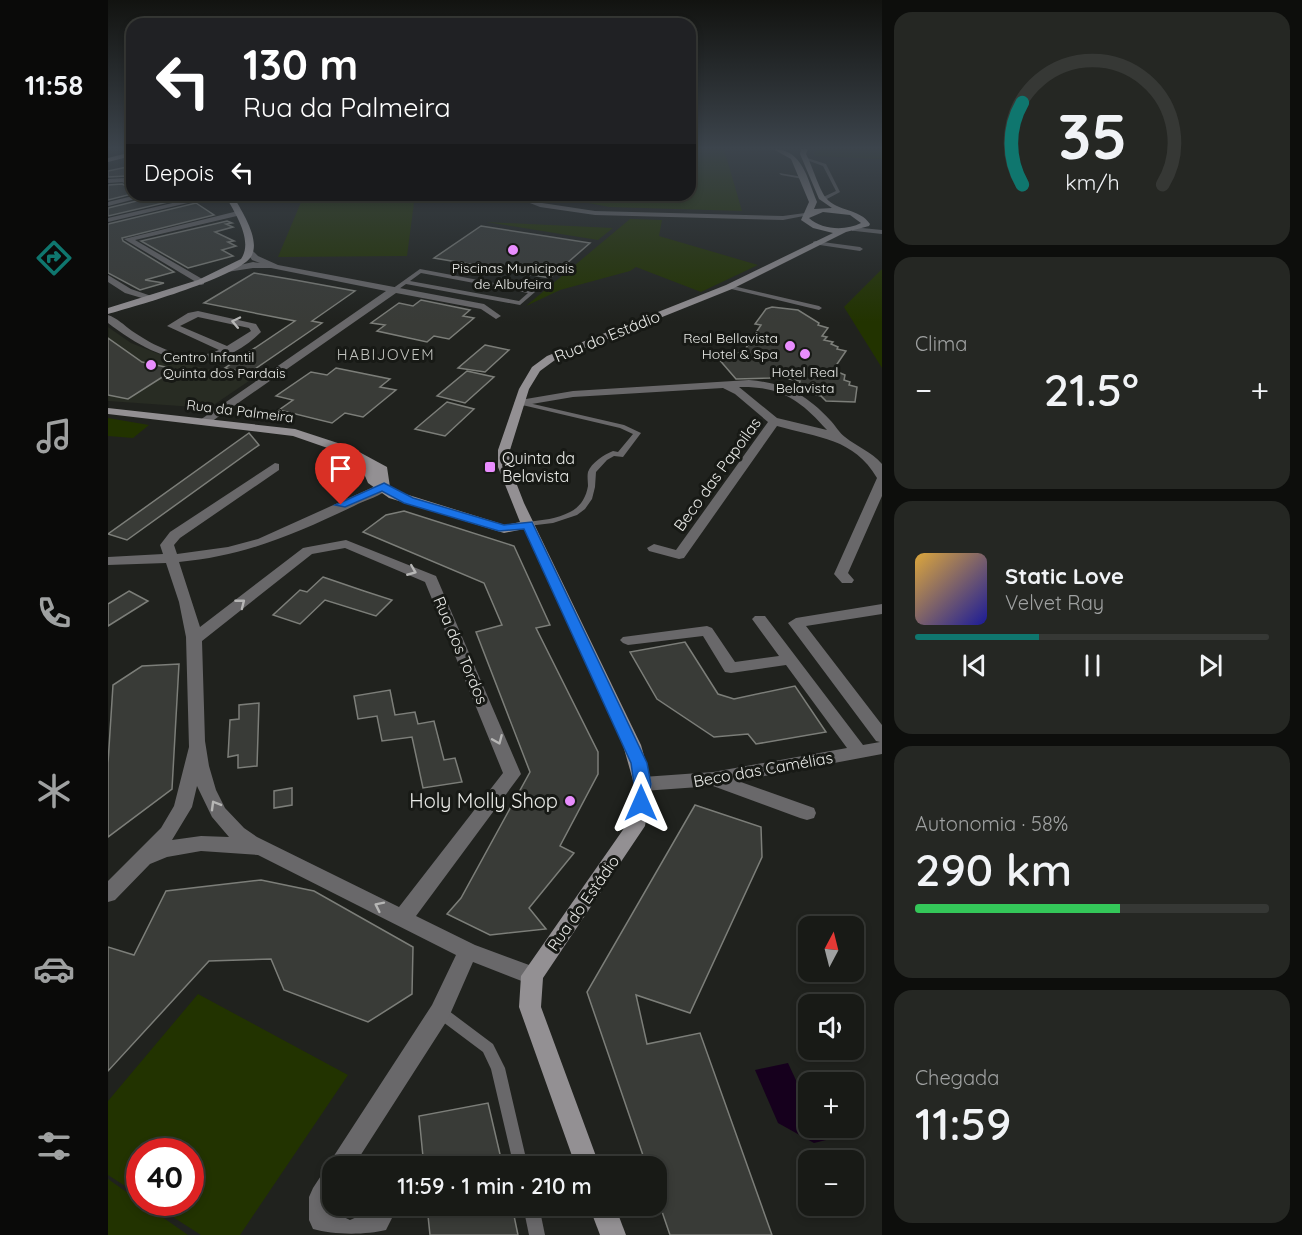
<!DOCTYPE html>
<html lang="pt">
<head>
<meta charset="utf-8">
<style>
  :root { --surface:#181a16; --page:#252723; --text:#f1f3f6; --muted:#9fa1a1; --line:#363835; --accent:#0f766e }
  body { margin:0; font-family:Quicksand,sans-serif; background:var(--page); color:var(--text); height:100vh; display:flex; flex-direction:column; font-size:22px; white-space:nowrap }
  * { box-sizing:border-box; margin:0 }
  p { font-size:20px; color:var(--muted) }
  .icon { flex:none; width:33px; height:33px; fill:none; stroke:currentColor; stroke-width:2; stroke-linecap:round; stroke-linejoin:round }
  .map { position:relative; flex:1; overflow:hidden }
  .sheet { display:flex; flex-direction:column; gap:12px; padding:12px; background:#0d0e0c; width:420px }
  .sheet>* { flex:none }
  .top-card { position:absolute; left:18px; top:18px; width:570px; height:183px; border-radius:18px; box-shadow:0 3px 9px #0003,0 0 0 2px var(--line); background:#202124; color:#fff; overflow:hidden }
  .needle { width:39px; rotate:7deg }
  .controls { position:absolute; left:690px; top:916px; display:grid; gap:12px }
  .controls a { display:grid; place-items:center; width:66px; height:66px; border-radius:12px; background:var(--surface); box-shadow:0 3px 9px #0003,0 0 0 2px var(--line); font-size:30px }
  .speed { position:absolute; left:18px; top:1138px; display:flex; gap:12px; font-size:30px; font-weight:700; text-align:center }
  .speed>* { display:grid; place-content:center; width:78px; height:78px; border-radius:50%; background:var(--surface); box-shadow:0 3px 9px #0003,0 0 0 2px var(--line); line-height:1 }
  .speed .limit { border:9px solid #d22; background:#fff; color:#111 }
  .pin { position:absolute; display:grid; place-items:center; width:51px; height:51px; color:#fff; margin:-62px -26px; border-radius:50% 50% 50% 0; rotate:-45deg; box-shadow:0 0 6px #0007 }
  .pin .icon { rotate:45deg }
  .me { position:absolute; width:66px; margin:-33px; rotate:0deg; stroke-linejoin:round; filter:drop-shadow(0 0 4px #0008) }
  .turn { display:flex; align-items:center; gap:21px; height:126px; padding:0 18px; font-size:27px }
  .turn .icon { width:78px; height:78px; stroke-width:2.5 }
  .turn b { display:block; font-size:42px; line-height:51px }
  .then { display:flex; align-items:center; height:57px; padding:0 18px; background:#0003; gap:12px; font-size:22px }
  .big { font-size:45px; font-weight:600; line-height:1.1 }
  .sheet .card { flex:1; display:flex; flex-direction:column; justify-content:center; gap:9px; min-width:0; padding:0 21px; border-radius:18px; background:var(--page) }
  .sheet .dial { align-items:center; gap:0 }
  .dial svg { height:156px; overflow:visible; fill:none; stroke:var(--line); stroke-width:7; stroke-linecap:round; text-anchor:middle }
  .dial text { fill:var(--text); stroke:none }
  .song { display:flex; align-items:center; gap:18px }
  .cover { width:72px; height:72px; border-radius:9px; background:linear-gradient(135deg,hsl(40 70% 55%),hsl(240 70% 35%)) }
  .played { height:6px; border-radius:3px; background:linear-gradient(90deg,var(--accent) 35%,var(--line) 35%) }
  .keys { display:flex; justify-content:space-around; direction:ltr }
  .heat { display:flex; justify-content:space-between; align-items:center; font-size:33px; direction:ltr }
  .charge { height:9px; border-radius:4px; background:linear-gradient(90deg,#34c759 58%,var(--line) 0) }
  .trip { position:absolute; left:214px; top:1156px; width:345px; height:60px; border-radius:18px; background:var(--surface); box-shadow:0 3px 9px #0003,0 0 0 2px var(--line); font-weight:600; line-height:60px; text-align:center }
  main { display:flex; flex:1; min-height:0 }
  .menu { display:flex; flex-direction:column; width:108px; justify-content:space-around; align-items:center; background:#0a0a09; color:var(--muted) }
  .menu .icon { width:42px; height:42px }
  .menu .on { color:var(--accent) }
  .menu b { font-size:27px; color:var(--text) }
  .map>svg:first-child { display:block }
  .built { fill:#282c23 }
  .green { fill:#230 }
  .water { fill:#16001d }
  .building { fill:#393b37; stroke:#7c7e79; stroke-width:1.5 }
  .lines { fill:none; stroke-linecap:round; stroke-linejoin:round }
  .lane { fill:#69686a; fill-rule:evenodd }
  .street { fill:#69686a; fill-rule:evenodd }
  .secondary { fill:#939093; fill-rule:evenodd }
  .oneway { stroke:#b6b6b5 }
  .route { fill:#1a73e8; stroke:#114b97; stroke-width:1.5 }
  .poi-dot { fill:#e98dfe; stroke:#171915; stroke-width:2 }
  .labels { text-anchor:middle; stroke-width:6; stroke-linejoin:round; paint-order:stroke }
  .far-poi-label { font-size:14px; fill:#e9eae7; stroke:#171915 }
  .far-street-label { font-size:14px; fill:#e9eae7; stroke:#171915 }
  .far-neighbourhood-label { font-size:15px; letter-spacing:1.5px; fill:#c2c4bf; stroke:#171915 }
  .street-label { font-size:16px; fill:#e9eae7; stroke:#171915 }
  .poi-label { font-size:16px; fill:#e9eae7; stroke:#171915; text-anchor:start }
  .near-poi-label { font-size:20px; fill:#e9eae7; stroke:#171915; text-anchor:end }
</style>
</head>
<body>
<main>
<nav class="menu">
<b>11:58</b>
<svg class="icon on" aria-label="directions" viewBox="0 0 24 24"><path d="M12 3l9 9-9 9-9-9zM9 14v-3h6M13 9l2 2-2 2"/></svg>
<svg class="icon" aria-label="music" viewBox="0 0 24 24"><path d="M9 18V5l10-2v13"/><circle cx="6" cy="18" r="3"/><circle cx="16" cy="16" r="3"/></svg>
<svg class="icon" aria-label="phone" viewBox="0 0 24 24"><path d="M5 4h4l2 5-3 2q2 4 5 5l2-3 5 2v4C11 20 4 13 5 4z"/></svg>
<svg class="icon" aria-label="climate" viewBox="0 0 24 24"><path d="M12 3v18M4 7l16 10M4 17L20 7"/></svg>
<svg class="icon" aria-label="car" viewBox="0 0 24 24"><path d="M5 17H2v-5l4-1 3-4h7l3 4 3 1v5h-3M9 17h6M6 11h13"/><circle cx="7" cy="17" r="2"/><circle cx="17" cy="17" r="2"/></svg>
<svg class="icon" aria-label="filters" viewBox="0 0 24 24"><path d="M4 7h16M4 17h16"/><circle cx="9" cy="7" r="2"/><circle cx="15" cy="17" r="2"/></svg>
</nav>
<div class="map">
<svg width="774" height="1235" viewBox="0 0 774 1235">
  <rect width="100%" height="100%" fill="#20221e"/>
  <!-- built -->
  <polygon class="built" points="0,327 23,343 71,362 100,369 150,375 101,408 0,401"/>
  <!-- green -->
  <g class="green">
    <polygon points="582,149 616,149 634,211 501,207 439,195 582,195"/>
    <polygon points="712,149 774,149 774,159 707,156 706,152"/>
    <polygon points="196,195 307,195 299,256 170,257"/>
    <polygon points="522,219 554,220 551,236 650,265 593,292 528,267 522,271 452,290 418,306"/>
    <polygon points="378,222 505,228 490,240"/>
    <polygon points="774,269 774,368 736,307"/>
    <polygon points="0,418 41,425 25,438 0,436"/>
    <polygon points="90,994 240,1075 132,1235 93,1235 43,1203 82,1203 82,1152 32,1152 31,1195 0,1175 0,1101"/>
    <polygon points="0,1179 80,1235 0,1235"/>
  </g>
  <!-- water -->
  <polygon class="water" points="680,1063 693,1091 700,1090 700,1128 740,1128 742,1134 706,1143 670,1123 647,1070"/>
  <!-- building -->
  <g class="building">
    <polygon points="24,166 24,178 18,176 0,177 0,171"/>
    <polygon points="14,184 24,188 24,194 0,200 0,185"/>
    <polygon points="53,195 71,195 77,198 0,216 0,208"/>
    <polygon points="88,203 106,215 14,238 15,241 66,272 37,280 56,283 32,290 0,273 0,224"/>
    <polygon points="119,221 124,223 118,224 125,227 107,232 126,241 120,242 128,246 114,250 125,256 80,268 33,241"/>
    <polygon points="373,226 482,243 442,278 326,258"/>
    <polygon points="146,273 187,280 247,291 204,321 214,323 141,373 117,368 187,321 96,303"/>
    <polygon points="313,300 362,310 355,316 366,318 341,339 326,336 319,342 269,331 277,325 263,323 291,303 305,306"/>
    <polygon points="664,307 690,310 711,323 710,325 720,328 714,336 719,337 716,340 725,342 723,344 730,347 729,349 738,351 725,370 737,375 736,380 742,382 741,385 749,387 747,402 718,401 713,396 701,393 703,387 691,385 692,381 664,376 662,378 628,379 609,357 622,351 634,354 653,325 647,324 658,309"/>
    <polygon points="0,338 34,362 67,369 20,399 0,395"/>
    <polygon points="377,345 401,350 377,372 350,368"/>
    <polygon points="228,368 282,379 272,387 288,390 255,417 237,413 224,423 171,410 185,400 168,396 203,372 219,375"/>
    <polygon points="359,371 386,377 357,403 329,396"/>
    <polygon points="339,402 366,409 337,436 307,429"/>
    <polygon points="141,433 151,445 19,540 0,534"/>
    <polygon points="296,511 406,546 442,625 428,628 490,752 490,774 452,846 466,853 421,908 438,929 382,935 339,914 353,898 422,772 368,632 394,625 376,583 255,532 278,515"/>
    <polygon points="215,577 256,591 284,600 268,616 217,600 192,624 165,615 192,590 199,592"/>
    <polygon points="21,591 40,601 0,626 0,604"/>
    <polygon points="577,642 610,694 626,699 687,686 718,732 648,744 640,734 606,737 549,699 522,652"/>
    <polygon points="71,664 64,789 0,837 0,763 5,685 34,666"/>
    <polygon points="282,690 287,715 307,712 310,724 326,721 336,760 347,758 354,782 315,788 304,737 274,741 269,716 250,719 246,696"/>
    <polygon points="151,703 149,766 130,768 130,755 120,757 122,720 131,719 131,705"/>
    <polygon points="184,788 184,805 166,808 166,791"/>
    <polygon points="587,805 653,827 654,857 582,1013 528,995 539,1044 592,1033 664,1235 562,1235 549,1197 549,1167 539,1167 479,992"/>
    <polygon points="153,880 206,891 305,947 304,994 260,1022 176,990 163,959 101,961 0,1071 0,947 26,955 58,891"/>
    <polygon points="380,1103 395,1167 316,1167 311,1116"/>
    <polygon points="319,1206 404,1206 410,1235 322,1235"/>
  </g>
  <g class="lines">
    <!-- lane -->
    <g class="lane">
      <polygon points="696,157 718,164 732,192 717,200 713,200 713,198 728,191 715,166 696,159"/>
      <polygon points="671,173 695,177 697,178 695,179 673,175"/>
      <polygon points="707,241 752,247 755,249 752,251 705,244 705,242"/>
      <path d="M312 269 424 290 427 292 412 305 298 284 288 291H284V289ZM313 273 420 293 411 301 302 281Z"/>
      <polygon points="621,285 711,306 714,308 711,310 619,288 618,287"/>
      <path d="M412 401 516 425 533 433 515 457 506 456 499 460 488 472 487 487 484 499 477 509 469 515 445 523 420 526 416 524 420 522C434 520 449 519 462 512 472 507 478 498 480 486 480 482 479 476 480 472 483 463 497 454 505 451L510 452 525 434 512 428 410 404 409 403Z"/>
      <polygon points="332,1006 337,1008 385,1044 397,1068 420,1167 406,1167 383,1069 375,1052 327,1016 325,1012 327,1008"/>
      <polygon points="415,1206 431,1206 437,1235 421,1235"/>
    </g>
    <!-- street -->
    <g class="street">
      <polygon points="18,178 24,181 24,186 14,182 0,183 0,179"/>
      <polygon points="29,195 43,195 0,206 0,202"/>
      <polygon points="99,195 113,195 0,222 0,218"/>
      <polygon points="402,195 413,195 434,203 487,211 675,216 697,213 701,215 675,220 487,215 432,207"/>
      <polygon points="130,211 133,211 133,215 27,240 96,280 96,284 93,285 16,239"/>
      <polygon points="744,227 774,230 774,234 747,231 744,231"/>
      <polygon points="142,248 150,256 170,265 376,304 393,316 388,319 373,309 288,293 100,424 92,424 92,420 278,291 163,268 145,268 119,272 119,268 145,262 152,263 144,260 138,251"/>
      <polygon points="0,275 23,289 49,298 44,301 17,293 0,282"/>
      <path d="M90 311 148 324 153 332C103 382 48 360 0 323V315C9 318 16 325 24 331 49 348 81 364 111 350L59 326 80 313ZM90 317 141 328 143 331 119 346 72 326Z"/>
      <path d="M641 380C676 383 698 394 722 420 727 425 732 434 737 437 749 447 763 451 774 464V496L740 573 746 580 744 583H734L726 574 769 478C746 438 710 438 669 426L576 558 571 559 541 551 539 548 546 544 568 550 660 422 627 394 615 388 465 397 412 406 406 403 412 400 465 391ZM631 387C673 386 692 400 719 430L669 418Z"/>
      <path d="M167 463 171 464V470L72 538 66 545 69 554 120 547 150 539 272 484 276 483 282 487C274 496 257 500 246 506 187 534 137 556 71 562L92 627 195 548 200 547 238 540 328 576 413 774 308 916 367 945 432 969 435 976 432 983 424 985 365 962 340 1019 245 1167H225L227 1213 242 1220 260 1212 263 1206H290L278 1230C258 1235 225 1235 205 1229L201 1220V1197L205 1188 324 1005 348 955 150 855 93 851 59 857 42 864 7 900 0 902V881L53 828 66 806 81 747 78 637 71 602 58 563 0 565V557L55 554 52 545 62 532ZM237 548 317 582 395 773 291 907 149 837 136 828 117 808 108 790 101 766 97 741 94 641 204 554ZM89 786 104 817 121 837 93 836 64 840 84 807Z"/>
      <polygon points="774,604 774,614 698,626 774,725 774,754 630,781 706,808 708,813 706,818 699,820 692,818 605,786 535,791 529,789 526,784 529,779 535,777 605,772 739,748 678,665 623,673 617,672 595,636 520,645 515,643 512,640 515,637 599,626 604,628 627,662 671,656 644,619 647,616 657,616 755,745 772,742 768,741 680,623 688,618"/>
    </g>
    <!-- secondary -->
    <g class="secondary">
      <path d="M665 149C695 149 699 179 709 202L706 209 724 208 711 199 692 154 693 149H700L698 154C704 165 711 189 718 198 730 212 751 208 762 224L761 226 738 232 624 289 447 360 432 371 421 389 402 450V467L416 503 533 745 544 784 537 826 435 978 433 1007 492 1167H468L411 1007 413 976 519 824 526 784 515 745 416 529 396 533 281 498 260 483 251 462 234 453 185 436 0 414V408L187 429 242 447 279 467 282 487 291 492 397 525 412 522 390 467V450L411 389 424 367 439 356 618 285 725 233 705 228 693 220 701 202 683 159ZM715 212 742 215 753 223C738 231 714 230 701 218Z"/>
      <polygon points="24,152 24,156 0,162 0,158"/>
      <path d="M117 195H125C133 211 152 237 144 255 135 276 25 307 0 314V308L90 280 133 259C146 240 126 212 117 195Z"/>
      <polygon points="481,1206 507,1206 518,1235 492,1235"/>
    </g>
  </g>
  <!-- one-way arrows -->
  <defs><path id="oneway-chevron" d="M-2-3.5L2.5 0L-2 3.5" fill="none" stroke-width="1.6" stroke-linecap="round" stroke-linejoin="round" transform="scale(1.5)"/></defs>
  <g class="oneway">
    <use href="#oneway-chevron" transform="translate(128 322) rotate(-168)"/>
    <use href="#oneway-chevron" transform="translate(304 571) rotate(22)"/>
    <use href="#oneway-chevron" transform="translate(133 603) rotate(-38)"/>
    <use href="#oneway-chevron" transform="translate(390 740) rotate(67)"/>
    <use href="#oneway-chevron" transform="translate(107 805) rotate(-120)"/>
    <use href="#oneway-chevron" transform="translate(271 906) rotate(-154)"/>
  </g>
  <!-- sky -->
  <linearGradient id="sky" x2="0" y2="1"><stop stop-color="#121310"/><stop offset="0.46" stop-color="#3c444c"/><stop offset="1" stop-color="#3c444c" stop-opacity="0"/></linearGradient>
  <rect width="774" height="322" fill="url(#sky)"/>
  <!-- route -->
  <polygon class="route" points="276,483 305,498 396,525 424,522 539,763 543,784 539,808 533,810 525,803 526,784 523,763 416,529 391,531 296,503 274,491 237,507 227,505"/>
  <!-- markers -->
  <g class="poi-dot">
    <circle cx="405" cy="250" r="6"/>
    <circle cx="682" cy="346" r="6"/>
    <circle cx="697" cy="354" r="6"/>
    <circle cx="43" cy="365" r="6"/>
    <rect x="376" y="461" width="12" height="12" rx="3"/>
    <circle cx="462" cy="801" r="6"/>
  </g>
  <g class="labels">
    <!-- far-poi labels -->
    <g class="far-poi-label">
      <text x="405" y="273">Piscinas Municipais<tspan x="405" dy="16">de Albufeira</tspan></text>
      <text x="670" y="343" text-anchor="end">Real Bellavista<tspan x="670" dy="16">Hotel &amp; Spa</tspan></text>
      <text x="55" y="362" text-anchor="start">Centro Infantil<tspan x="55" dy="16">Quinta dos Pardais</tspan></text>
      <text x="697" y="377">Hotel Real<tspan x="697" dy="16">Belavista</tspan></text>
    </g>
    <!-- far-street labels -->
    <g class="far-street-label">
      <text transform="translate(132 411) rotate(7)" y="5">Rua da Palmeira</text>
    </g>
    <!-- far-neighbourhood labels -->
    <g class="far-neighbourhood-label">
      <text x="278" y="360">HABIJOVEM</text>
    </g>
    <!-- street labels -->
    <g class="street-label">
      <text transform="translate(499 336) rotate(-22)" y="6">Rua do Estádio</text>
      <text transform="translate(609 474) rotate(-54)" y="6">Beco das Papoilas</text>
      <text transform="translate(353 650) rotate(67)" y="6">Rua dos Tordos</text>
      <text transform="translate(655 769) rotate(-10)" y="6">Beco das Camélias</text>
      <text transform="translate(475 903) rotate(-55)" y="6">Rua do Estádio</text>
    </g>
    <!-- poi labels -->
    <g class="poi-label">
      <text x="394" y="464">Quinta da<tspan x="394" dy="18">Belavista</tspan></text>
    </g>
    <!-- near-poi labels -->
    <g class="near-poi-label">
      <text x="450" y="808">Holy Molly Shop</text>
    </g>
  </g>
</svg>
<div class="controls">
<a><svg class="needle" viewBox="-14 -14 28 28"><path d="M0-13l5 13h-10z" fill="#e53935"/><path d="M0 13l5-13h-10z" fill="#9fa1a1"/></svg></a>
<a><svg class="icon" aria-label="sound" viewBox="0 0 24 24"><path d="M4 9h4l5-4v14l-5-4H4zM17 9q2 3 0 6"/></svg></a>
<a>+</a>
<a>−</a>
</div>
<div class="speed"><div class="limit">40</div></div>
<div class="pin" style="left:233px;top:505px;background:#d93025"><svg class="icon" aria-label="arrive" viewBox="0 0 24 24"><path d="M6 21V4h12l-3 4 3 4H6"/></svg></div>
<svg class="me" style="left:533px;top:803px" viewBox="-20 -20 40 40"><path d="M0-17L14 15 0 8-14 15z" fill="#1a73e8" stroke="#fff" stroke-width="4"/></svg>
<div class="trip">11:59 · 1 min · 210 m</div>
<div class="top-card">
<div class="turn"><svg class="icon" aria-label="left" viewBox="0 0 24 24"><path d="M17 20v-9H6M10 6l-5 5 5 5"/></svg><div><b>130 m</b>Rua da Palmeira</div></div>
<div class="then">Depois<svg class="icon" aria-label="left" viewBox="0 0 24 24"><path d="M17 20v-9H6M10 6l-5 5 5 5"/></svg></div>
</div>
</div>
<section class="sheet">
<div class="card dial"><svg viewBox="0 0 100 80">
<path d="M14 69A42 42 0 1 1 86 69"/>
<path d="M14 69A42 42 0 0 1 14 27" stroke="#0f766e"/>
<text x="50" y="56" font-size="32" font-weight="700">35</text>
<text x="50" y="72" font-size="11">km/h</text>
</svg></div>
<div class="card"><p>Clima</p>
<div class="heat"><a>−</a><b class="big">21.5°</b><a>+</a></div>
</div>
<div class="card">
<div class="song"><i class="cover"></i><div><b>Static Love</b><p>Velvet Ray</p></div></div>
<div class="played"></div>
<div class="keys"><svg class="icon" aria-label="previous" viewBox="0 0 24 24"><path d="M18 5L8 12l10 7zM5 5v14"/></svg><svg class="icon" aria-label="pause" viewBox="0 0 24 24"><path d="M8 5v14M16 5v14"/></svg><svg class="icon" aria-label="next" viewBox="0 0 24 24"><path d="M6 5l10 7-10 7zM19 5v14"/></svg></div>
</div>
<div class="card"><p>Autonomia · 58%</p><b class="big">290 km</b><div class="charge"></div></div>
<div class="card"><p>Chegada</p><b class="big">11:59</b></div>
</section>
</main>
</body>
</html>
